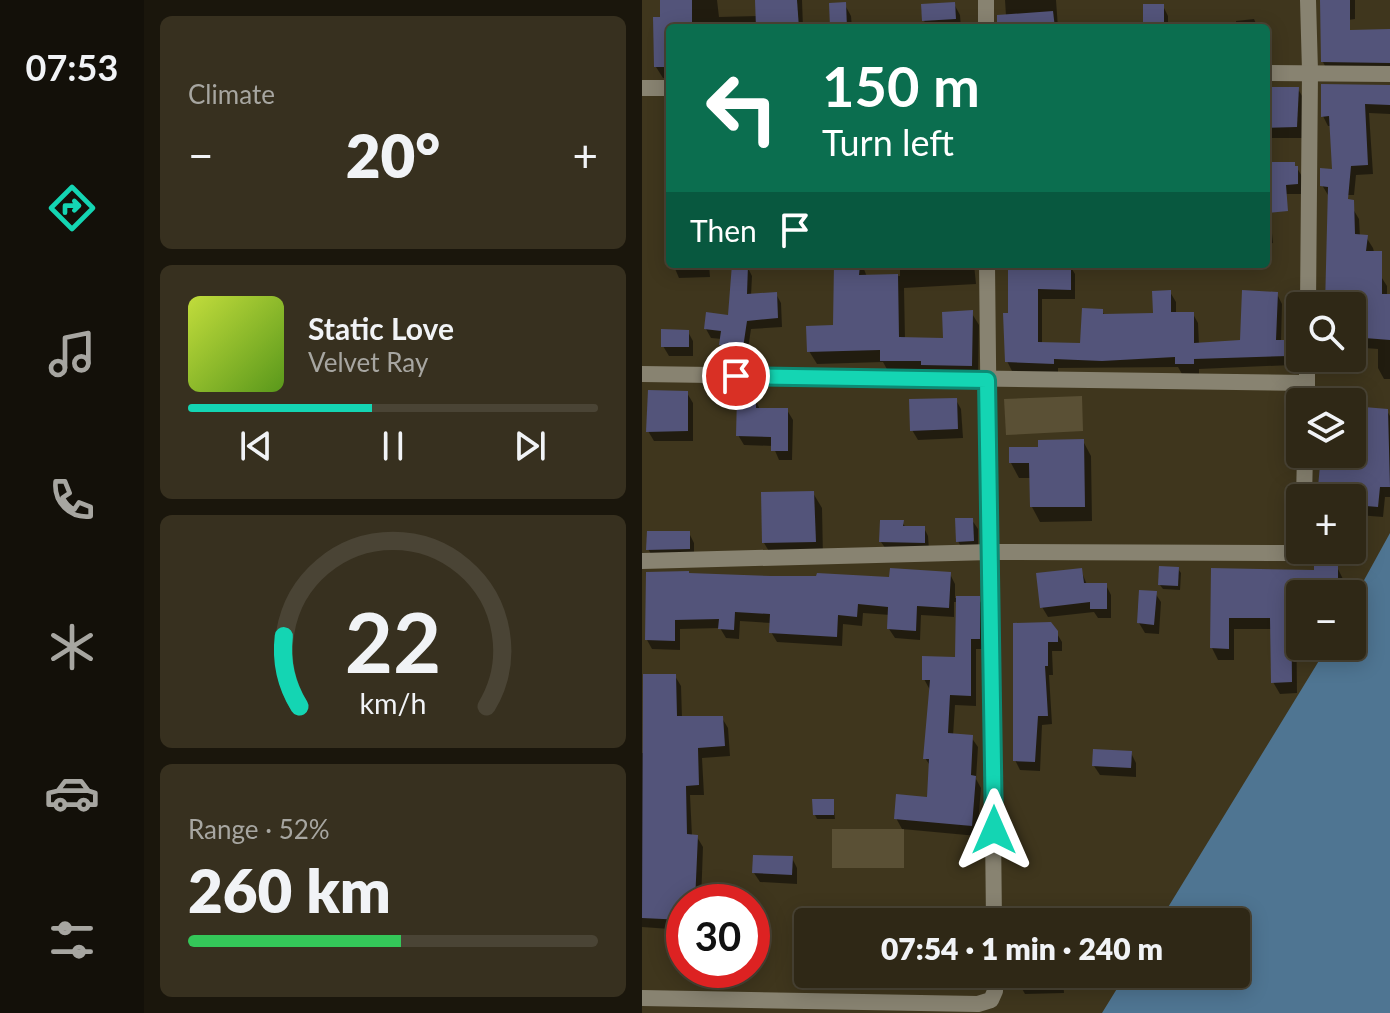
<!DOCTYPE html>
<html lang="en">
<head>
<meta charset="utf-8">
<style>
  :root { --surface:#2f2816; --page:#37301f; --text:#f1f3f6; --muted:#a7a6a1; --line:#4a4435; --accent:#14d5b3 }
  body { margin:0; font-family:Lato,sans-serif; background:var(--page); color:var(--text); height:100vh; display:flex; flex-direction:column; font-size:30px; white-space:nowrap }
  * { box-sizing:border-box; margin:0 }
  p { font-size:26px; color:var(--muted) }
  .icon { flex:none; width:44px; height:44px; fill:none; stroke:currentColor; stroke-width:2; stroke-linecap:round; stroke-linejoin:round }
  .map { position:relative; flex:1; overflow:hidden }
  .side { display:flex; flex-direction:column; gap:16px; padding:16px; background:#1a160c; width:498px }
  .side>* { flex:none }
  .banner { position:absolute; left:24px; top:24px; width:604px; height:244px; border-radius:8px; box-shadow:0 4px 20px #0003,0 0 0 2px var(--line); background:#0b6e4f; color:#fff; overflow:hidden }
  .tools { position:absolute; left:644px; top:292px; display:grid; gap:16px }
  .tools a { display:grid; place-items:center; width:80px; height:80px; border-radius:8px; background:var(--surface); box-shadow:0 4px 20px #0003,0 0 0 2px var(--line); font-size:40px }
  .speed { position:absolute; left:24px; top:884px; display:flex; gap:16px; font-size:40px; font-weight:700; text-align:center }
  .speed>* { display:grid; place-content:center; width:104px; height:104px; border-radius:50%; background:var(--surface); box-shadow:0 4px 20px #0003,0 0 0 2px var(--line); line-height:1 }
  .speed .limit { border:12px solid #d22; background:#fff; color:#111 }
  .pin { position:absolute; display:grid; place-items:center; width:68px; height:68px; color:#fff; margin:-34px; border:4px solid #fff; border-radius:50%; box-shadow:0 2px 8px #0007 }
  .me { position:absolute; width:88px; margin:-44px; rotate:0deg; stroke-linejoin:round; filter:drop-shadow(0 0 6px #0008) }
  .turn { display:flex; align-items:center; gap:28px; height:168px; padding:0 24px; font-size:36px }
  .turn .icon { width:104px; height:104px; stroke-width:2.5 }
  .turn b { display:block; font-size:56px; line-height:68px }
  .then { display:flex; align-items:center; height:76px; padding:0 24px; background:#0003; gap:16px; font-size:30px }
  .big { font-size:60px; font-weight:800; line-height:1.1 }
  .side .card { flex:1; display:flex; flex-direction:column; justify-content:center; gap:12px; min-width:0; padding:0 28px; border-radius:12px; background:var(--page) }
  .side .dial { align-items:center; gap:0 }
  .dial svg { height:208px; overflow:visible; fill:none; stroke:var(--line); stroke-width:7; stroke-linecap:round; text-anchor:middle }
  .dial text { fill:var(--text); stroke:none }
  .song { display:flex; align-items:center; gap:24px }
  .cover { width:96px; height:96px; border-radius:12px; background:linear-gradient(135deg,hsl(70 70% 55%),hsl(90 70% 35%)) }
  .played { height:8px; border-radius:4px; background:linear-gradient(90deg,var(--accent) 45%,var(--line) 45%) }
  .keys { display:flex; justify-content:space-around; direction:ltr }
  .heat { display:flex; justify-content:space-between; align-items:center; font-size:44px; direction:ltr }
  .charge { height:12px; border-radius:6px; background:linear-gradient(90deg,#34c759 52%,var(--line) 0) }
  .trip { position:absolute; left:152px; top:908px; width:456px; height:80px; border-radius:8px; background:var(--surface); box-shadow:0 4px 20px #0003,0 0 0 2px var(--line); font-weight:800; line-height:80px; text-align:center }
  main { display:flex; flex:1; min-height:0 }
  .dock { display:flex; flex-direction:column; width:144px; justify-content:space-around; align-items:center; background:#131009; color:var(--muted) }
  .dock .icon { width:56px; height:56px }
  .dock .selected { color:var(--accent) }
  .dock b { font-size:36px; color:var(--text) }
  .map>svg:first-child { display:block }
  .green { fill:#5a5035 }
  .water { fill:#4f7592 }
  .shadow { fill:#0007 }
  .building { fill:#53547a }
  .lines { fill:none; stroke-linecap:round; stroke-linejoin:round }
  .minor { stroke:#888371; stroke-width:16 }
  .route-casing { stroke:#0d8a74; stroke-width:20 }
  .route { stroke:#14d5b3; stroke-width:14 }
</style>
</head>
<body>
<main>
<nav class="dock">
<b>07:53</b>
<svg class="icon selected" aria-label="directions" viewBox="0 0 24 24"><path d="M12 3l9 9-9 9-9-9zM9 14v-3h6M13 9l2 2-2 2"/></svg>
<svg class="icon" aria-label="music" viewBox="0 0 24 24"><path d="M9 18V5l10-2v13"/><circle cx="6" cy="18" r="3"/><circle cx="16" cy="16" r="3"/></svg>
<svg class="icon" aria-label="phone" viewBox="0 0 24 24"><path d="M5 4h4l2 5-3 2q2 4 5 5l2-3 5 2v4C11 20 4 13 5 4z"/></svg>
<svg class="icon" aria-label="climate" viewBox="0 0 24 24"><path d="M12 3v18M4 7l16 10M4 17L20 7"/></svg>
<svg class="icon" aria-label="car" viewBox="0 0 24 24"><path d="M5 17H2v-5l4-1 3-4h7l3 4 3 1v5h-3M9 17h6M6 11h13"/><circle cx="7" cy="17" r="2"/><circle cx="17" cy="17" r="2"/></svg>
<svg class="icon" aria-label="filters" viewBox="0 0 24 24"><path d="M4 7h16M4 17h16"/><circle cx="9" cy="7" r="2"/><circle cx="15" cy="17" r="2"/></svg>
</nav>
<section class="side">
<div class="card"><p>Climate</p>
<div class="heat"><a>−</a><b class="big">20°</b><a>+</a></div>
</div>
<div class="card">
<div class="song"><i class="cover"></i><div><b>Static Love</b><p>Velvet Ray</p></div></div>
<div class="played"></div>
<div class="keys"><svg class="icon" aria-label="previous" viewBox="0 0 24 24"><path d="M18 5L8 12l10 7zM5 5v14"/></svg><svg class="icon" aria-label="pause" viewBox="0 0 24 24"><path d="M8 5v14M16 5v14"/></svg><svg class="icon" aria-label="next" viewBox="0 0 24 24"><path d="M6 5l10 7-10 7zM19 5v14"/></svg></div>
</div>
<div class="card dial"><svg viewBox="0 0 100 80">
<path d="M14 69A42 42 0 1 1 86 69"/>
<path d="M14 69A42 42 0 0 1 8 42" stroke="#14d5b3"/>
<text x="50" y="56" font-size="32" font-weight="700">22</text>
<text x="50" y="72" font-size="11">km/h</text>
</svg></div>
<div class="card"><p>Range · 52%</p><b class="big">260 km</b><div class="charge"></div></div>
</section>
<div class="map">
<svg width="748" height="1013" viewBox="0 0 748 1013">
  <rect width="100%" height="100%" fill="#3f361d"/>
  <!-- green -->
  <g class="green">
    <polygon points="440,396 441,431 364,435 362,399"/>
    <rect x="190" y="829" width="72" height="39"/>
  </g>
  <!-- water -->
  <polygon class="water" points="748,533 748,1013 460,1013 484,974 594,974 594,922 517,922 686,646 710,646 710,602"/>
  <!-- shadow -->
  <g class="shadow">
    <polygon points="20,0 75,0 77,17 115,16 115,0 160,0 161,28 28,28 28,78 21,78 14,67"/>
    <polygon points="363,0 414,0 416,28 359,28 364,16"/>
    <polygon points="679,0 713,0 713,19 686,23"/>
    <polygon points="312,4 318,15 319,28 283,28 281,6"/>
    <polygon points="203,5 209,16 210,28 190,28"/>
    <polygon points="521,6 526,16 526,28 503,28"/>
    <polygon points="612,19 616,28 594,28 594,21"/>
    <polygon points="748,31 748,73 686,72 681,62"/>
    <polygon points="748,87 748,114 727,113 731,174 714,175 712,195 686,195 680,185 692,172 690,126 686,126 681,116"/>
    <polygon points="624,89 656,89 663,101 661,138 624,138"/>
    <polygon points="624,164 655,168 661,178 661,194 624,194"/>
    <polygon points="26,165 28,165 28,232 23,223 23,211 26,211"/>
    <polygon points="711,209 717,219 718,237 724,237 731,248 738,275 745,286 745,296 748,296 748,379 742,379 736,368 736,349 710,347 710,306 681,306 682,293 685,293"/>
    <polygon points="624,215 629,224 631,243 624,244"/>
    <polygon points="31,264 67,264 68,277 37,278"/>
    <polygon points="194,264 220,264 225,277 258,276 258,264 332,264 334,284 262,288 263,339 303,340 329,312 337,325 336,378 247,373 241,362 175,364 167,351 193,327"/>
    <polygon points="368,264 427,264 433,274 433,299 400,299 400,344 440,345 460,311 463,316 513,315 528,292 534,302 534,314 551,314 556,323 557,345 600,342 635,294 640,304 639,342 645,342 650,352 650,365 557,369 557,374 540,374 536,367 416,368 416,373 370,371 365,361"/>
    <polygon points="105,266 110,276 109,296 134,294 139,303 140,327 109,329 105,356 84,353 79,344 80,339 69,338 64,329 88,317"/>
    <polygon points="46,332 51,341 51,356 27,356 21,346"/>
    <polygon points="45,393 51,403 51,441 12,441 6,431"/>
    <polygon points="113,398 118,410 145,410 151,420 150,460 137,460 131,446 102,445 96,435"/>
    <polygon points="314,400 319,409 321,438 276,440 270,430"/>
    <polygon points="710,408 745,411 748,416 748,497 743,497 741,517 716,515 710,541 710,498 677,498 682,454 710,454"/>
    <polygon points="441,441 449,456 450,521 398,522 390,507 389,478 377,478 369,463 398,449"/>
    <polygon points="171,493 180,508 181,557 131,558 122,543"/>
    <polygon points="330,520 336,529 336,551 321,551 316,541"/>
    <polygon points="260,522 264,528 282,528 286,536 287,550 244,549 239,542"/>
    <polygon points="47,533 52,543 52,558 12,559 6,549"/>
    <polygon points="695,567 701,579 701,594 658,594 658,597 654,596 655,693 638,694 631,682 630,629 592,629 592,660 576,660 570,648 571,570 673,572"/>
    <polygon points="536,569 539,573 538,590 521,589 518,585"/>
    <polygon points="439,570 445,585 464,585 469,595 469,618 456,618 452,612 406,617 400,607"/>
    <polygon points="308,574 313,584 313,598 336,598 343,609 343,649 334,649 334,706 313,705 311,736 329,737 336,747 334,779 339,788 335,836 260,829 254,818 286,799 289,767 283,758 288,690 282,679 315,659 316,602 312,602 312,617 279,615 278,640 253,638 247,629 248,615 221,613 220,626 201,624 200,646 135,642 129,632 129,623 98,621 97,639 84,638 78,628 38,629 38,650 10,649 5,640 48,575 249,580"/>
    <polygon points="513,593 519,602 517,634 503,633 497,623"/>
    <polygon points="373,625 414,632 420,642 420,651 410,651 411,675 407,675 410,724 400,725 398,771 378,770 373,760"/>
    <polygon points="33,676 39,686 40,718 80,718 86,728 88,756 60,758 62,795 48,795 50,836 55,837 61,847 59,902 42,902 42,930 0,927 0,753 3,753"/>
    <polygon points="489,753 494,763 494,777 458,775 452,766"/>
    <polygon points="191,801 193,819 175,819 173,815"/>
    <polygon points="150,858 155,868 155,884 118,882 112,873"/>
    <polygon points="377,974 421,974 422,993 383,994 378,985"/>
  </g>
  <!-- building -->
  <g class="building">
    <polygon points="18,0 50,0 50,28 28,28 28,67 12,67 11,17 18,17"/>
    <polygon points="113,0 155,0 157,28 114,28"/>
    <polygon points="678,0 708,0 708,30 748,29 748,63 679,62"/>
    <polygon points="204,2 205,28 188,28 187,3"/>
    <polygon points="313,2 314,19 280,21 279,4"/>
    <rect x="501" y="4" width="21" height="24"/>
    <polygon points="411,11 413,28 355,28 355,15"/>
    <polygon points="679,84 748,85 748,105 723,104 726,165 709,166 706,199 712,200 713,234 726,235 724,251 740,251 740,294 748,294 748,340 710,337 710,306 683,306 686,187 678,186 678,168 690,169 687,116 679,117"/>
    <polygon points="624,87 657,87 655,127 624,128"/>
    <polygon points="624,162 653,162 653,166 656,166 656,184 644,185 646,211 624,213"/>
    <polygon points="90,264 106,265 105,294 135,292 136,318 105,321 101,348 77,345 79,331 62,329 64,312 86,315"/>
    <polygon points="192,264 218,264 217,275 256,274 257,337 301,338 300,312 331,310 330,366 279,365 279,361 238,361 238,350 165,352 164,326 191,325"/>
    <polygon points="366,264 429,264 429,290 396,289 396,342 438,343 440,308 461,309 461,314 511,313 510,291 529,290 529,312 552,312 552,343 598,340 600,290 636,292 634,340 646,340 646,356 552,359 552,364 533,364 533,357 460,361 412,359 412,364 363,362 361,313 366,313"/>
    <polygon points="19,329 47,330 47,347 19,347"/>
    <polygon points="6,390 46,391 46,431 4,432"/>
    <polygon points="95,396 114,396 114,408 146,408 146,451 129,451 129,437 94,436"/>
    <polygon points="315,398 316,429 268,431 267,399"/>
    <polygon points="710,406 746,409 748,487 738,487 736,507 712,505 713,498 675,498 679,454 710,454"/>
    <polygon points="442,439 443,507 388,507 387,463 367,463 367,447 396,447 396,440"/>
    <polygon points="172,491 174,542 120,543 119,492"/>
    <polygon points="313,518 331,518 332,541 314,542"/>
    <polygon points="238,520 262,520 261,526 283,526 283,543 237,542"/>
    <polygon points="5,531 48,531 48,549 4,550"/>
    <polygon points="672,565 696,565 696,587 649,585 650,682 629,683 628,618 587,618 587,649 568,648 569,568 672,570"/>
    <polygon points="517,566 537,567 536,586 516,585"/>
    <polygon points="248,568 309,572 307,608 275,606 274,631 245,629 246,607 216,604 215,617 196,615 195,637 127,633 128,614 93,612 92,630 76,629 77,619 33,620 33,641 3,640 4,572 47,571 47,573 129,576 174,576 175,573 247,577"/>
    <polygon points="440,568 442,583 465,583 465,609 448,609 448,602 398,608 394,573"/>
    <polygon points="497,590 515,591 512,625 495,623"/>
    <polygon points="314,596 338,596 338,639 329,639 329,696 308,695 306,733 331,735 329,775 334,776 330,826 252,819 254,794 285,797 287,759 281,759 288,680 280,680 280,656 313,657"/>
    <polygon points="409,622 416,631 416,642 406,642 406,666 403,666 406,716 396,716 393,762 371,761 371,623"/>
    <polygon points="1,674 34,674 35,716 81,716 83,746 56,748 57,785 44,786 45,834 56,835 53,902 42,902 42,920 0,918"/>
    <polygon points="451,749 490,751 489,768 450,766"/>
    <polygon points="170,799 192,799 192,815 171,815"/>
    <polygon points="111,855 151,856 150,875 110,873"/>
  </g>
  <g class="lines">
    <!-- minor -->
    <g class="minor">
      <polyline points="344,0 344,28"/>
      <polyline points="666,0 668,71 666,306"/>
      <polyline points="624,73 748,74"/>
      <polyline points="0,88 28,88"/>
      <polyline points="345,264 352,922"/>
      <polyline points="0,374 665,383"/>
      <polyline points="665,402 665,358"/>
      <polyline points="662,498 663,454"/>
      <polyline points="0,561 349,552 647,553 658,547"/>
      <polyline points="0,998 336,1004 349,1000 353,991 353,974"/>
    </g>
  </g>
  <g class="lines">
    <!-- route casing -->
    <g class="route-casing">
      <polyline id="route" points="94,376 345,380 352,830"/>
    </g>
    <!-- route -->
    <use href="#route" class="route"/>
  </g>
</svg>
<div class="tools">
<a><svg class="icon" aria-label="search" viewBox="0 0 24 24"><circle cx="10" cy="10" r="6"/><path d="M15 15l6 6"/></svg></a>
<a><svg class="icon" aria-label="layers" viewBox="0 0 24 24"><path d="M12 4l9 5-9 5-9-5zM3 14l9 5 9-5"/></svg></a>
<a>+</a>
<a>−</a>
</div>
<div class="speed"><div class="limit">30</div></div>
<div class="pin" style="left:94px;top:376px;background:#d93025"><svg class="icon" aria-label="arrive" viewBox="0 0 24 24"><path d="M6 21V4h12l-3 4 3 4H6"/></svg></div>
<svg class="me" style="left:352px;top:830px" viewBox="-20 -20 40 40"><path d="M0-17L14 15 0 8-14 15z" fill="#14d5b3" stroke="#fff" stroke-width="4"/></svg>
<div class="trip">07:54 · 1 min · 240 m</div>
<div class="banner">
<div class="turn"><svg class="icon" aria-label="left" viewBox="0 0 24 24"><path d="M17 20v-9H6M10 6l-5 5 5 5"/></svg><div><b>150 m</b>Turn left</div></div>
<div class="then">Then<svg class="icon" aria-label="arrive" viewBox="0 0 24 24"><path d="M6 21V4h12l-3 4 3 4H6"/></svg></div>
</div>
</div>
</main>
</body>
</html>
